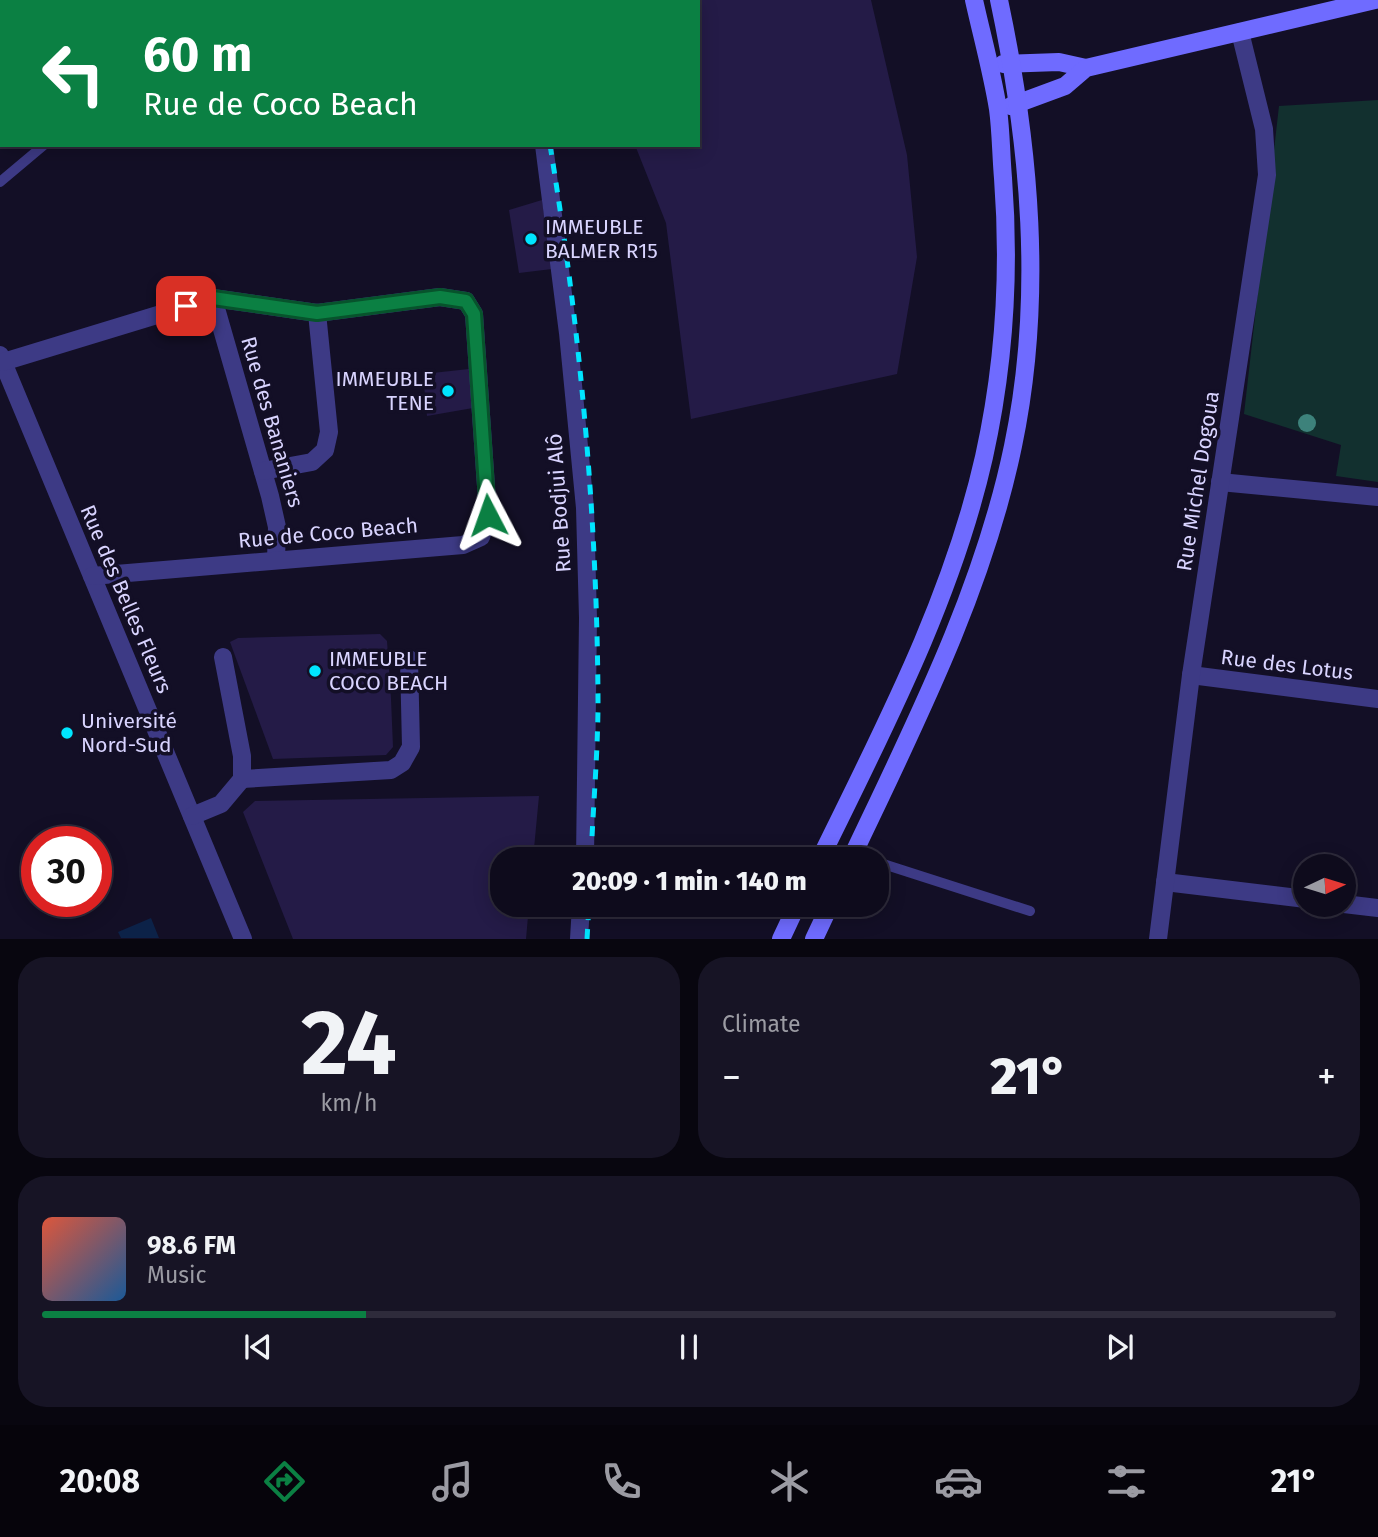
<!DOCTYPE html>
<html lang="en">
<head>
<meta charset="utf-8">
<style>
  :root { --surface:#0e0b1c; --page:#171425; --text:#f1f3f6; --muted:#9b9ba3; --line:#2e2b3b; --accent:#0b8043 }
  body { margin:0; font-family:"Fira Sans",sans-serif; background:var(--page); color:var(--text); height:100vh; display:flex; flex-direction:column; font-size:26px; white-space:nowrap }
  * { box-sizing:border-box; margin:0 }
  p { font-size:23px; color:var(--muted) }
  .icon { flex:none; width:38px; height:38px; fill:none; stroke:currentColor; stroke-width:2; stroke-linecap:round; stroke-linejoin:round }
  .map { position:relative; height:939px; overflow:hidden }
  .drawer { display:flex; flex-direction:column; gap:18px; padding:18px; background:#08060f; flex:1 }
  .drawer>* { flex:none }
  .top-card { position:absolute; left:0px; top:0px; width:700px; height:147px; box-shadow:0 4px 18px #0003,0 0 0 2px var(--line); background:#0b8043; color:#fff; overflow:hidden }
  .needle { width:46px; rotate:86deg }
  .tools { position:absolute; left:1293px; top:854px; display:grid; gap:14px }
  .tools a { display:grid; place-items:center; width:63px; height:63px; border-radius:50%; background:var(--surface); box-shadow:0 4px 18px #0003,0 0 0 2px var(--line); font-size:35px }
  .speed { position:absolute; left:21px; top:826px; display:flex; gap:14px; font-size:35px; font-weight:700; text-align:center }
  .speed>* { display:grid; place-content:center; width:91px; height:91px; border-radius:50%; background:var(--surface); box-shadow:0 4px 18px #0003,0 0 0 2px var(--line); line-height:1 }
  .speed .limit { border:10px solid #d22; background:#fff; color:#111 }
  .pin { position:absolute; display:grid; place-items:center; width:60px; height:60px; color:#fff; margin:-30px; border-radius:14px; box-shadow:0 4px 10px #0006 }
  .me { position:absolute; width:77px; margin:-38px; rotate:356deg; stroke-linejoin:round; filter:drop-shadow(0 0 5px #0008) }
  .turn { display:flex; align-items:center; gap:24px; height:147px; padding:0 28px; font-size:32px }
  .turn .icon { width:91px; height:91px; stroke-width:2.5 }
  .turn b { display:block; font-size:49px; line-height:60px }
  .big { font-size:52px; font-weight:800; line-height:1.1 }
  .drawer .widget { flex:1; display:flex; flex-direction:column; justify-content:center; gap:10px; min-width:0; padding:0 24px; border-radius:28px; background:var(--page) }
  .drawer .dial { align-items:center; gap:0 }
  .dial b { font-size:91px; line-height:1 }
  .song { display:flex; align-items:center; gap:21px }
  .cover { width:84px; height:84px; border-radius:10px; background:linear-gradient(135deg,hsl(10 70% 55%),hsl(210 70% 35%)) }
  .played { height:7px; border-radius:4px; background:linear-gradient(90deg,var(--accent) 25%,var(--line) 25%) }
  .keys { display:flex; justify-content:space-around; direction:ltr }
  .heat { display:flex; justify-content:space-between; align-items:center; font-size:38px; direction:ltr }
  .drawer .tiles { flex:1; display:grid; gap:18px; grid-template-columns:1fr 1fr }
  .widget:last-child { grid-column:span 2 }
  .trip { position:absolute; left:490px; top:847px; width:399px; height:70px; border-radius:28px; background:var(--surface); box-shadow:0 4px 18px #0003,0 0 0 2px var(--line); font-weight:800; line-height:70px; text-align:center }
  .menu { display:flex; height:112px; justify-content:space-around; align-items:center; background:#06040b; color:var(--muted) }
  .menu .icon { width:49px; height:49px }
  .menu .active { color:var(--accent) }
  .menu b { font-size:32px; color:var(--text) }
  .map>svg:first-child { display:block }
  .green { fill:#12302f }
  .water { fill:#0c2248 }
  .building { fill:#241b47 }
  .lines { fill:none; stroke-linecap:round; stroke-linejoin:round }
  .lane { stroke:#3d3a85; stroke-width:10 }
  .street { stroke:#3d3a85; stroke-width:18 }
  .secondary { stroke:#6f6bff; stroke-width:18 }
  .rail { stroke:#00e5ff; stroke-width:5; stroke-dasharray:10 9; stroke-linecap:butt }
  .tree { fill:#3d827b }
  .route-casing { stroke:#07532c; stroke-width:18 }
  .route { stroke:#0b8043; stroke-width:12 }
  .poi-dot { fill:#00e5ff; stroke:#130f26; stroke-width:2.5 }
  .labels { text-anchor:middle; stroke-width:7; stroke-linejoin:round; paint-order:stroke }
  .poi-label { font-size:21px; fill:#d9d4ff; stroke:#130f26; text-anchor:start }
  .street-label { font-size:21px; fill:#d9d4ff; stroke:#130f26 }
</style>
</head>
<body>
<div class="map">
<svg width="1378" height="939" viewBox="0 0 1378 939">
  <rect width="100%" height="100%" fill="#130f26"/>
  <!-- green -->
  <polygon class="green" points="1378,100 1378,482 1336,476 1341,445 1244,414 1279,106"/>
  <!-- water -->
  <polygon class="water" points="151,918 159,938 121,938 118,932"/>
  <!-- building -->
  <g class="building">
    <polygon points="698,0 871,0 907,155 917,257 897,374 691,419 666,223 635,145 698,145"/>
    <polygon points="542,200 552,269 519,273 509,210"/>
    <polygon points="469,369 473,408 427,416 423,374"/>
    <polygon points="380,634 387,641 391,699 393,747 386,755 273,759 230,642 238,638"/>
    <polygon points="539,796 533,859 502,859 502,905 529,905 526,939 293,939 243,812 255,801"/>
  </g>
  <g class="lines">
    <!-- lane -->
    <g class="lane">
      <polyline points="0,182 44,145"/>
      <polyline points="877,862 1030,911"/>
    </g>
    <!-- street -->
    <g class="street">
      <polyline points="516,0 516,2"/>
      <polyline points="544,145 568,333 585,508 588,618 585,859"/>
      <polyline points="213,298 270,496 277,527 276,560"/>
      <polyline points="0,355 243,939"/>
      <polyline points="3,362 213,298 317,313 440,297 466,301 474,314 488,515 481,537 463,545 92,576"/>
      <polyline points="263,471 312,462 325,450 329,432 317,313"/>
      <polyline points="1220,482 1378,497"/>
      <polyline points="1191,675 1378,699"/>
      <polyline points="242,779 391,770 402,763 411,747 409,659"/>
      <polyline points="192,816 221,804 242,779 242,756 223,657"/>
      <polyline points="1165,882 1306,899"/>
      <polyline points="1344,904 1378,908"/>
      <polyline points="579,939 581,905"/>
      <polyline points="1158,939 1191,675 1267,175 1264,129 1240,32"/>
    </g>
    <!-- secondary -->
    <g class="secondary">
      <polyline points="1003,64 1059,62 1086,68"/>
      <polyline points="1011,106 1065,86 1086,68 1375,0"/>
      <path d="M820 859C883 730 952 599 984 457 1004 367 1010 270 1003 178 1001 155 1001 131 998 109 992 72 982 36 974 0"/>
      <path d="M851 859C914 726 983 591 1013 446 1044 298 1030 146 999 0"/>
      <polyline points="781,939 797,905"/>
      <polyline points="814,939 830,905"/>
    </g>
    <!-- rail -->
    <g class="rail">
      <polyline points="526,0 526,2"/>
      <path d="M550 145C580 328 597 514 598 700 598 753 593 806 591 859"/>
      <polyline points="587,939 589,905"/>
    </g>
  </g>
  <!-- trees -->
  <circle class="tree" cx="1307" cy="423" r="9"/>
  <g class="lines">
    <!-- route casing -->
    <g class="route-casing">
      <polyline id="route" points="186,306 213,298 317,313 440,297 466,301 474,314 488,515"/>
    </g>
    <!-- route -->
    <use href="#route" class="route"/>
  </g>
  <!-- markers -->
  <g class="poi-dot">
    <circle cx="531" cy="239" r="7"/>
    <circle cx="448" cy="391" r="7"/>
    <circle cx="315" cy="671" r="7"/>
    <circle cx="67" cy="733" r="7"/>
  </g>
  <g class="labels">
    <!-- poi labels -->
    <g class="poi-label">
      <text x="545" y="234">IMMEUBLE<tspan x="545" dy="24">BALMER R15</tspan></text>
      <text x="434" y="386" text-anchor="end">IMMEUBLE<tspan x="434" dy="24">TENE</tspan></text>
      <text x="329" y="666">IMMEUBLE<tspan x="329" dy="24">COCO BEACH</tspan></text>
      <text x="81" y="728">Université<tspan x="81" dy="24">Nord-Sud</tspan></text>
    </g>
    <!-- street labels -->
    <g class="street-label">
      <text transform="translate(272 422) rotate(74)" y="7">Rue des Bananiers</text>
      <text transform="translate(1198 481) rotate(-81)" y="7">Rue Michel Dogoua</text>
      <text transform="translate(559 503) rotate(-94)" y="7">Rue Bodjui Alô</text>
      <text transform="translate(328 533) rotate(-5)" y="7">Rue de Coco Beach</text>
      <text transform="translate(126 599) rotate(67)" y="7">Rue des Belles Fleurs</text>
      <text transform="translate(1287 665) rotate(7)" y="7">Rue des Lotus</text>
    </g>
  </g>
</svg>
<div class="tools">
<a><svg class="needle" viewBox="-14 -14 28 28"><path d="M0-13l5 13h-10z" fill="#e53935"/><path d="M0 13l5-13h-10z" fill="#9b9ba3"/></svg></a>
</div>
<div class="speed"><div class="limit">30</div></div>
<div class="pin" style="left:186px;top:306px;background:#d93025"><svg class="icon" aria-label="arrive" viewBox="0 0 24 24"><path d="M6 21V4h12l-3 4 3 4H6"/></svg></div>
<svg class="me" style="left:488px;top:515px" viewBox="-20 -20 40 40"><path d="M0-17L14 15 0 8-14 15z" fill="#0b8043" stroke="#fff" stroke-width="4"/></svg>
<div class="trip">20:09 · 1 min · 140 m</div>
<div class="top-card">
<div class="turn"><svg class="icon" aria-label="left" viewBox="0 0 24 24"><path d="M17 20v-9H6M10 6l-5 5 5 5"/></svg><div><b>60 m</b>Rue de Coco Beach</div></div>
</div>
</div>
<section class="drawer">
<div class="tiles">
<div class="widget dial"><b>24</b><p>km/h</p></div>
<div class="widget"><p>Climate</p>
<div class="heat"><a>−</a><b class="big">21°</b><a>+</a></div>
</div>
<div class="widget">
<div class="song"><i class="cover"></i><div><b>98.6 FM</b><p>Music</p></div></div>
<div class="played"></div>
<div class="keys"><svg class="icon" aria-label="previous" viewBox="0 0 24 24"><path d="M18 5L8 12l10 7zM5 5v14"/></svg><svg class="icon" aria-label="pause" viewBox="0 0 24 24"><path d="M8 5v14M16 5v14"/></svg><svg class="icon" aria-label="next" viewBox="0 0 24 24"><path d="M6 5l10 7-10 7zM19 5v14"/></svg></div>
</div>
</div>
</section>
<nav class="menu">
<b>20:08</b>
<svg class="icon active" aria-label="directions" viewBox="0 0 24 24"><path d="M12 3l9 9-9 9-9-9zM9 14v-3h6M13 9l2 2-2 2"/></svg>
<svg class="icon" aria-label="music" viewBox="0 0 24 24"><path d="M9 18V5l10-2v13"/><circle cx="6" cy="18" r="3"/><circle cx="16" cy="16" r="3"/></svg>
<svg class="icon" aria-label="phone" viewBox="0 0 24 24"><path d="M5 4h4l2 5-3 2q2 4 5 5l2-3 5 2v4C11 20 4 13 5 4z"/></svg>
<svg class="icon" aria-label="climate" viewBox="0 0 24 24"><path d="M12 3v18M4 7l16 10M4 17L20 7"/></svg>
<svg class="icon" aria-label="car" viewBox="0 0 24 24"><path d="M5 17H2v-5l4-1 3-4h7l3 4 3 1v5h-3M9 17h6M6 11h13"/><circle cx="7" cy="17" r="2"/><circle cx="17" cy="17" r="2"/></svg>
<svg class="icon" aria-label="filters" viewBox="0 0 24 24"><path d="M4 7h16M4 17h16"/><circle cx="9" cy="7" r="2"/><circle cx="15" cy="17" r="2"/></svg>
<b>21°</b>
</nav>
</body>
</html>
